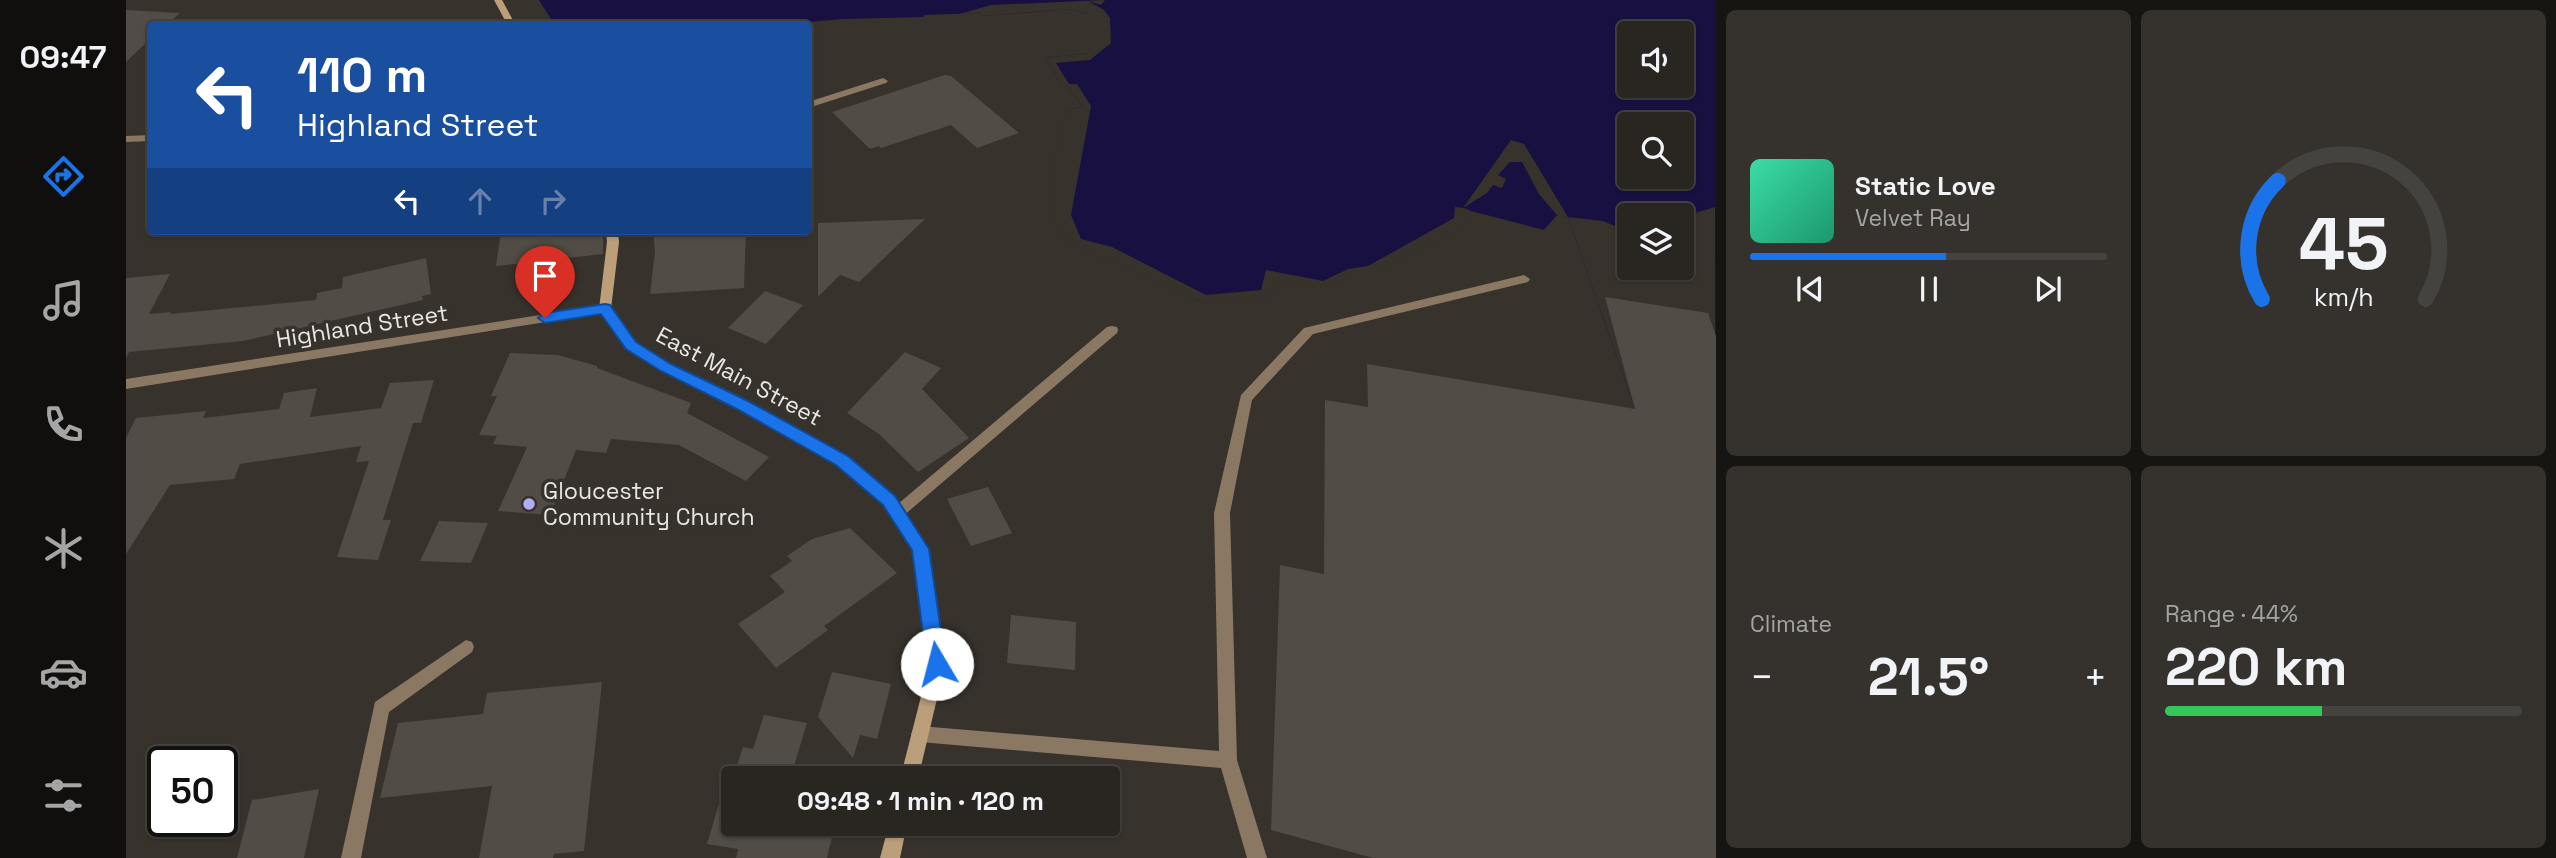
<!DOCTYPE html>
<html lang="en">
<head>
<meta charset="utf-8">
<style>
  :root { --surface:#292621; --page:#35322e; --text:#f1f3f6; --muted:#a5a5a5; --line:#45433f; --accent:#1a73e8 }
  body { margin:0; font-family:"Space Grotesk",sans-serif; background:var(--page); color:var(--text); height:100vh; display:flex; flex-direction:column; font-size:26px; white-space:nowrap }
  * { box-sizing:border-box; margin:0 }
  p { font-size:23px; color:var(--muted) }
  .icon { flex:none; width:38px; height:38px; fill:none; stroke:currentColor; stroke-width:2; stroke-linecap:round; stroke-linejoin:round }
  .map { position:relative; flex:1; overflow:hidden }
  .panel { display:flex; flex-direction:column; gap:10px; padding:10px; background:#171512; width:840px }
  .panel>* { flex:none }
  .banner { position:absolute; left:21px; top:21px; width:665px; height:214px; border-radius:7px; box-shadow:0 2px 5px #0004,0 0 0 2px var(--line); background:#1a4fa0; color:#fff; overflow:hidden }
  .controls { position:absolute; left:1491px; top:21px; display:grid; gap:14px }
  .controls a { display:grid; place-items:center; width:77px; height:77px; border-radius:7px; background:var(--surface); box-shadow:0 2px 5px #0004,0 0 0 2px var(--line); font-size:35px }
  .speed { position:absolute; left:21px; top:746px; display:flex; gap:14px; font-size:35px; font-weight:700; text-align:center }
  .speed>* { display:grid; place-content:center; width:91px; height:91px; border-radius:50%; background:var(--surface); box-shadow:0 2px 5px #0004,0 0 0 2px var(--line); line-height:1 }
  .speed .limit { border:4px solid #111; border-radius:10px; background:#fff; color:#111 }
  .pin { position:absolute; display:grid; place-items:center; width:60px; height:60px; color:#fff; margin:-72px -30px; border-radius:50% 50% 50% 0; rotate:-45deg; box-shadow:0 0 7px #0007 }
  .pin .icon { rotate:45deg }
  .me { position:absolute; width:77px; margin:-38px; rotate:352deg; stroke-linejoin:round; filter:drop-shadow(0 0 5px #0008) }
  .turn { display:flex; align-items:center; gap:24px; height:147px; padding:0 35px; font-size:32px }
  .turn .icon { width:91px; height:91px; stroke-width:2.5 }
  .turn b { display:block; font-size:49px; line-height:60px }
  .lanes { display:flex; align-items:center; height:66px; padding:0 35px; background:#0003; justify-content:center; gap:35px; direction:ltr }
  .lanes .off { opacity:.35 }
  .big { font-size:52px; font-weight:700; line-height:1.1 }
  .panel .widget { flex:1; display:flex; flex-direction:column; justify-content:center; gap:10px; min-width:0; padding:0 24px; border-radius:10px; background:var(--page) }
  .panel .dial { align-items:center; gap:0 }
  .dial svg { height:182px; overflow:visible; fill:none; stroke:var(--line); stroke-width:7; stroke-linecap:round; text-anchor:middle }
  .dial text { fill:var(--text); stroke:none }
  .song { display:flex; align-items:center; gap:21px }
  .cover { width:84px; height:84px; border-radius:10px; background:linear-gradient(135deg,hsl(160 70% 55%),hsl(160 70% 35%)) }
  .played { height:7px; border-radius:4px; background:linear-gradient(90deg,var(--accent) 55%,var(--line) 55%) }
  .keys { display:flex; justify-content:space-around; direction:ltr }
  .heat { display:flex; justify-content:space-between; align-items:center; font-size:38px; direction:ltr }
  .charge { height:10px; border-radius:5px; background:linear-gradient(90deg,#34c759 44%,var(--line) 0) }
  .panel .tiles { flex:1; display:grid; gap:10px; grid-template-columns:repeat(2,1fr) }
  .trip { position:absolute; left:595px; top:766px; width:399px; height:70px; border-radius:7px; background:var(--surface); box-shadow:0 2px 5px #0004,0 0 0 2px var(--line); font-weight:700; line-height:70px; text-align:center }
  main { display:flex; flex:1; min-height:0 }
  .tab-bar { display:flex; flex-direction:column; width:126px; justify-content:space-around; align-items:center; background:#100f0d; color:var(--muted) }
  .tab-bar .icon { width:49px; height:49px }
  .tab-bar .current { color:var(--accent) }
  .tab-bar b { font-size:32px; color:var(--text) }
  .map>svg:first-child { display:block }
  .water { fill:#181040; fill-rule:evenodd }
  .pier { fill:#37322c }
  .building { fill:#514c45 }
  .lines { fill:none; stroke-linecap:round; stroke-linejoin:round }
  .lane { fill:#8a7862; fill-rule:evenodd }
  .street { fill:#8a7862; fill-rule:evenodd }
  .secondary { fill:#bb9f7b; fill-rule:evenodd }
  .route { fill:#1a73e8; stroke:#114b97; stroke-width:2 }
  .poi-dot { fill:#afaefa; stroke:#37322c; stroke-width:2.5 }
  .labels { text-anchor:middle; stroke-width:7; stroke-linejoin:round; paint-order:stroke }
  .street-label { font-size:23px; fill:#eae7e3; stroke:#37322c }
  .poi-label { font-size:23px; fill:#eae7e3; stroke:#37322c; text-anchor:start }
</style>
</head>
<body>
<main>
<nav class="tab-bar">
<b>09:47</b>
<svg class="icon current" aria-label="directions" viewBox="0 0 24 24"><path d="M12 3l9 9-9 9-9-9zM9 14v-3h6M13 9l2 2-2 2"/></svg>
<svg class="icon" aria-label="music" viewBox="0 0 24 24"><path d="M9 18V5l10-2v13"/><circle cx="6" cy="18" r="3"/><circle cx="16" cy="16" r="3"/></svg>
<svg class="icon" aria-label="phone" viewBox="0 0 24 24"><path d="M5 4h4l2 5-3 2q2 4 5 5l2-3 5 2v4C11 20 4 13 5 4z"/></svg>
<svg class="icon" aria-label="climate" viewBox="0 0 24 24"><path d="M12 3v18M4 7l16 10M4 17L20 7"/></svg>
<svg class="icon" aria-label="car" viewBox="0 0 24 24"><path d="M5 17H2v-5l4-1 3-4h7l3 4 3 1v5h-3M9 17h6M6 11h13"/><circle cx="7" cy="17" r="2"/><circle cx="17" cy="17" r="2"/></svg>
<svg class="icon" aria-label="filters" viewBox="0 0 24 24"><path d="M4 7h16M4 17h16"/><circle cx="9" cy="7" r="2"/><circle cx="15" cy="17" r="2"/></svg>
</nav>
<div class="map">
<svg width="1590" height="858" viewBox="0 0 1590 858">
  <rect width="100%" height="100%" fill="#37322c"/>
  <!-- water -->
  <path class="water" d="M413 0H1590V709L1509 409 1442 217 1432 214 1418 230 1337 209 1335 224 1239 271 1224 272 1200 285 1153 280 1141 293 1079 303 949 244 934 145 942 110 957 106 941 86H935L920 58 961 53V14L946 9 856 16 855 13 798 15V17L716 19 662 24H428ZM1503 33H1556V86H1503ZM1503 124H1556V177H1503ZM1503 215H1556V268H1503Z"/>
  <!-- pier -->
  <polygon class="pier" points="979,0 975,5 962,1 978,10 984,18 985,43 964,60 930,63 943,84 951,84 965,106 945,215 955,239 986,247 1080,295 1135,290 1140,270 1197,281 1222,269 1242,266 1328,218 1329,207 1337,208 1385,140 1398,144 1442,217 1477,221 1503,232 1503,268 1556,268 1556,217 1589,207 1590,709 1509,409 1442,217 1430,214 1413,194 1396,162 1384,162 1372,175 1380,179 1376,188 1367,185 1361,193 1337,208 1344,210 1344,214 1340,213 1337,227 1240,275 1225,275 1201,288 1154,284 1143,296 1135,298 1079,303 943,243 929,225 925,183 929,153 942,110 957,106 941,86 935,86 920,58 961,53 961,14 946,9 856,16 855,13 833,14 865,5"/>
  <!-- building -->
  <g class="building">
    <polygon points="0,10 54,13 41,24 24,24 24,39 0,62"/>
    <polygon points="819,75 825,76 893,133 851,148 825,125 755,148 753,146 744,149 706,112"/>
    <polygon points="799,219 733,282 714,275 692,297 692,223"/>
    <polygon points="375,231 477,231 477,254 370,266"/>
    <polygon points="527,231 620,231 618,288 524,294 529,252"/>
    <polygon points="300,258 305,294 296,296 297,300 117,341 3,352 0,358 0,278 44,274 23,314 45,312 44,314 190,300 191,293 216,288 217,277"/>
    <polygon points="639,291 677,305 640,344 602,328"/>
    <polygon points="1479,297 1582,313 1590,336 1590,858 1247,858 1145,830 1154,565 1198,574 1199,400 1242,407 1241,364 1509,409"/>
    <polygon points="779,352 815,368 796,389 843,438 792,472 753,434 721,413"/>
    <polygon points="384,353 432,355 471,366 471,368 565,403 561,413 643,457 620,481 553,445 485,439 480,453 450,450 424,515 372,511 401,447 367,444 371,436 353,435 371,396 365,396"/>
    <polygon points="308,380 295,423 287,423 257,520 265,520 252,560 211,557 243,461 230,462 235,446 114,464 108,479 44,485 0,554 0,438 10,418 80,411 77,418 153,409 158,393 191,388 184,417 255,408 264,383"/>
    <polygon points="862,487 886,533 845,546 821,499"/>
    <polygon points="313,521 362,523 345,563 294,561"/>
    <polygon points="724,528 771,573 698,626 702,630 650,668 612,624 659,592 644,576 666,561 661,556 686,539"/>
    <polygon points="885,615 950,622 949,670 881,663"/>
    <polygon points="706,672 765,684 751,739 734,735 727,758 692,717"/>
    <polygon points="476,682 458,851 428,854 427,858 353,858 366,786 254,798 272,723 357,714 361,693"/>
    <polygon points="638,715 681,723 664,779 607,779 607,824 709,824 701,858 610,858 612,849 581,844 595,797 601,798 617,747 627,749"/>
    <polygon points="193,789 178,858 111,858 126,800"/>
  </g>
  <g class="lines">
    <!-- lane -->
    <g class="lane">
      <polygon points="1398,275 1404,279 1402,282 1187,334 1126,400 1104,513 1111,760 1141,858 1121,858 1095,768 794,742 788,740 785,734 788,728 794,726 1093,751 1088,513 1115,395 1178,328"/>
      <polygon points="986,326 991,327 992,330 991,333 776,517 771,519 766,517 763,513 766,509 981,327"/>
      <polygon points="340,640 346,642 348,647 346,652 263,712 235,858 215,858 249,702"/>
    </g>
    <!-- street -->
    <g class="street">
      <polygon points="757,78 762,81 760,83 682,108 682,102"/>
      <polygon points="24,135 24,141 0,142 0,136"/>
      <polygon points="479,305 483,306 485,309 483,312 0,389 0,379"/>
    </g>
    <!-- secondary -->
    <g class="secondary">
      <polygon points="368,0 376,0 389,24 381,24"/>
      <polygon points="480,231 492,231 493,242 485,309 510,343 545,365 621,401 721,457 768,497 776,509 802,549 819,665 792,779 774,779 803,665 786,550 766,517 758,505 711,465 611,409 535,371 500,349 473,309 481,242"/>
      <polygon points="763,824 781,824 774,858 754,858"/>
    </g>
  </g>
  <!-- route -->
  <polygon class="route" points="479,304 484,305 510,342 545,364 622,401 722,456 769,496 803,549 820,664 817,671 811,673 804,671 801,664 786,550 757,505 710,465 611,409 535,371 500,349 475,314 419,323 412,318 419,313"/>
  <!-- markers -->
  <circle class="poi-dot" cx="403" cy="504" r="7"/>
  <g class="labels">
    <!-- street labels -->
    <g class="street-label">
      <text transform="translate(236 326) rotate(-9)" y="8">Highland Street</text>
      <text transform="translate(613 376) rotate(28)" y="8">East Main Street</text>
    </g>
    <!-- poi labels -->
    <g class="poi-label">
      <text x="417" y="499">Gloucester<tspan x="417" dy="26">Community Church</tspan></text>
    </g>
  </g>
</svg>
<div class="controls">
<a><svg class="icon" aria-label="sound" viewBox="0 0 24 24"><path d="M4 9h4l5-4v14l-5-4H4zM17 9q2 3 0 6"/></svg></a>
<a><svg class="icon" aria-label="search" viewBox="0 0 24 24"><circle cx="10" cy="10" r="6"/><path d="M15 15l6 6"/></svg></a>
<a><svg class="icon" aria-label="layers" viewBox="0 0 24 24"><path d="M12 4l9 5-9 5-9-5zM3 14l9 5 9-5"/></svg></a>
</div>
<div class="speed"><div class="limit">50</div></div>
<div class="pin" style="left:419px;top:318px;background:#d93025"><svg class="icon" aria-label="arrive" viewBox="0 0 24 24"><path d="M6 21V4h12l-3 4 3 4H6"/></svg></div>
<svg class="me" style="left:811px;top:664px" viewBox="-20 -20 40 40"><circle r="19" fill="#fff"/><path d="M0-13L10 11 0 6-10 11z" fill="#1a73e8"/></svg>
<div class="trip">09:48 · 1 min · 120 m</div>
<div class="banner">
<div class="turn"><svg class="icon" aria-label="left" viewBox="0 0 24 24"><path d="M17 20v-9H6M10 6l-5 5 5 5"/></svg><div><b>110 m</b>Highland Street</div></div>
<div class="lanes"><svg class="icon" aria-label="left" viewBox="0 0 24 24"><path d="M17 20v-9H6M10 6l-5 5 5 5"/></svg><svg class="icon off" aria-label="ahead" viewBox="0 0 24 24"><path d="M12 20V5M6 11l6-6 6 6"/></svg><svg class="icon off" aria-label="right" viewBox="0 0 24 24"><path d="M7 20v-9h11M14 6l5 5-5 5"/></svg></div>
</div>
</div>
<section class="panel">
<div class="tiles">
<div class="widget">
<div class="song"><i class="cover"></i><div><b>Static Love</b><p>Velvet Ray</p></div></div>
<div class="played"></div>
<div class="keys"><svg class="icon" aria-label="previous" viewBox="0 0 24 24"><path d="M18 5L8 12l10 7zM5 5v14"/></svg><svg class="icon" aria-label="pause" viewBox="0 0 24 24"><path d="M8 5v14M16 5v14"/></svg><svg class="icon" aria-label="next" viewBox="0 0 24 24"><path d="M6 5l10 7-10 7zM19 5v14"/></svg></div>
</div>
<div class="widget dial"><svg viewBox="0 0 100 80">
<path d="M14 69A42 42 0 1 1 86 69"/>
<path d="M14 69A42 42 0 0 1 21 17" stroke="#1a73e8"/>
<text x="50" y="56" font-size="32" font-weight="700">45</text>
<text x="50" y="72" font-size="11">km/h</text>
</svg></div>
<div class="widget"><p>Climate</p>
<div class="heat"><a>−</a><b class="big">21.5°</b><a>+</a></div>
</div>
<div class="widget"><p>Range · 44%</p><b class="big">220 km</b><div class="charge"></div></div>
</div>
</section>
</main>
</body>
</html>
